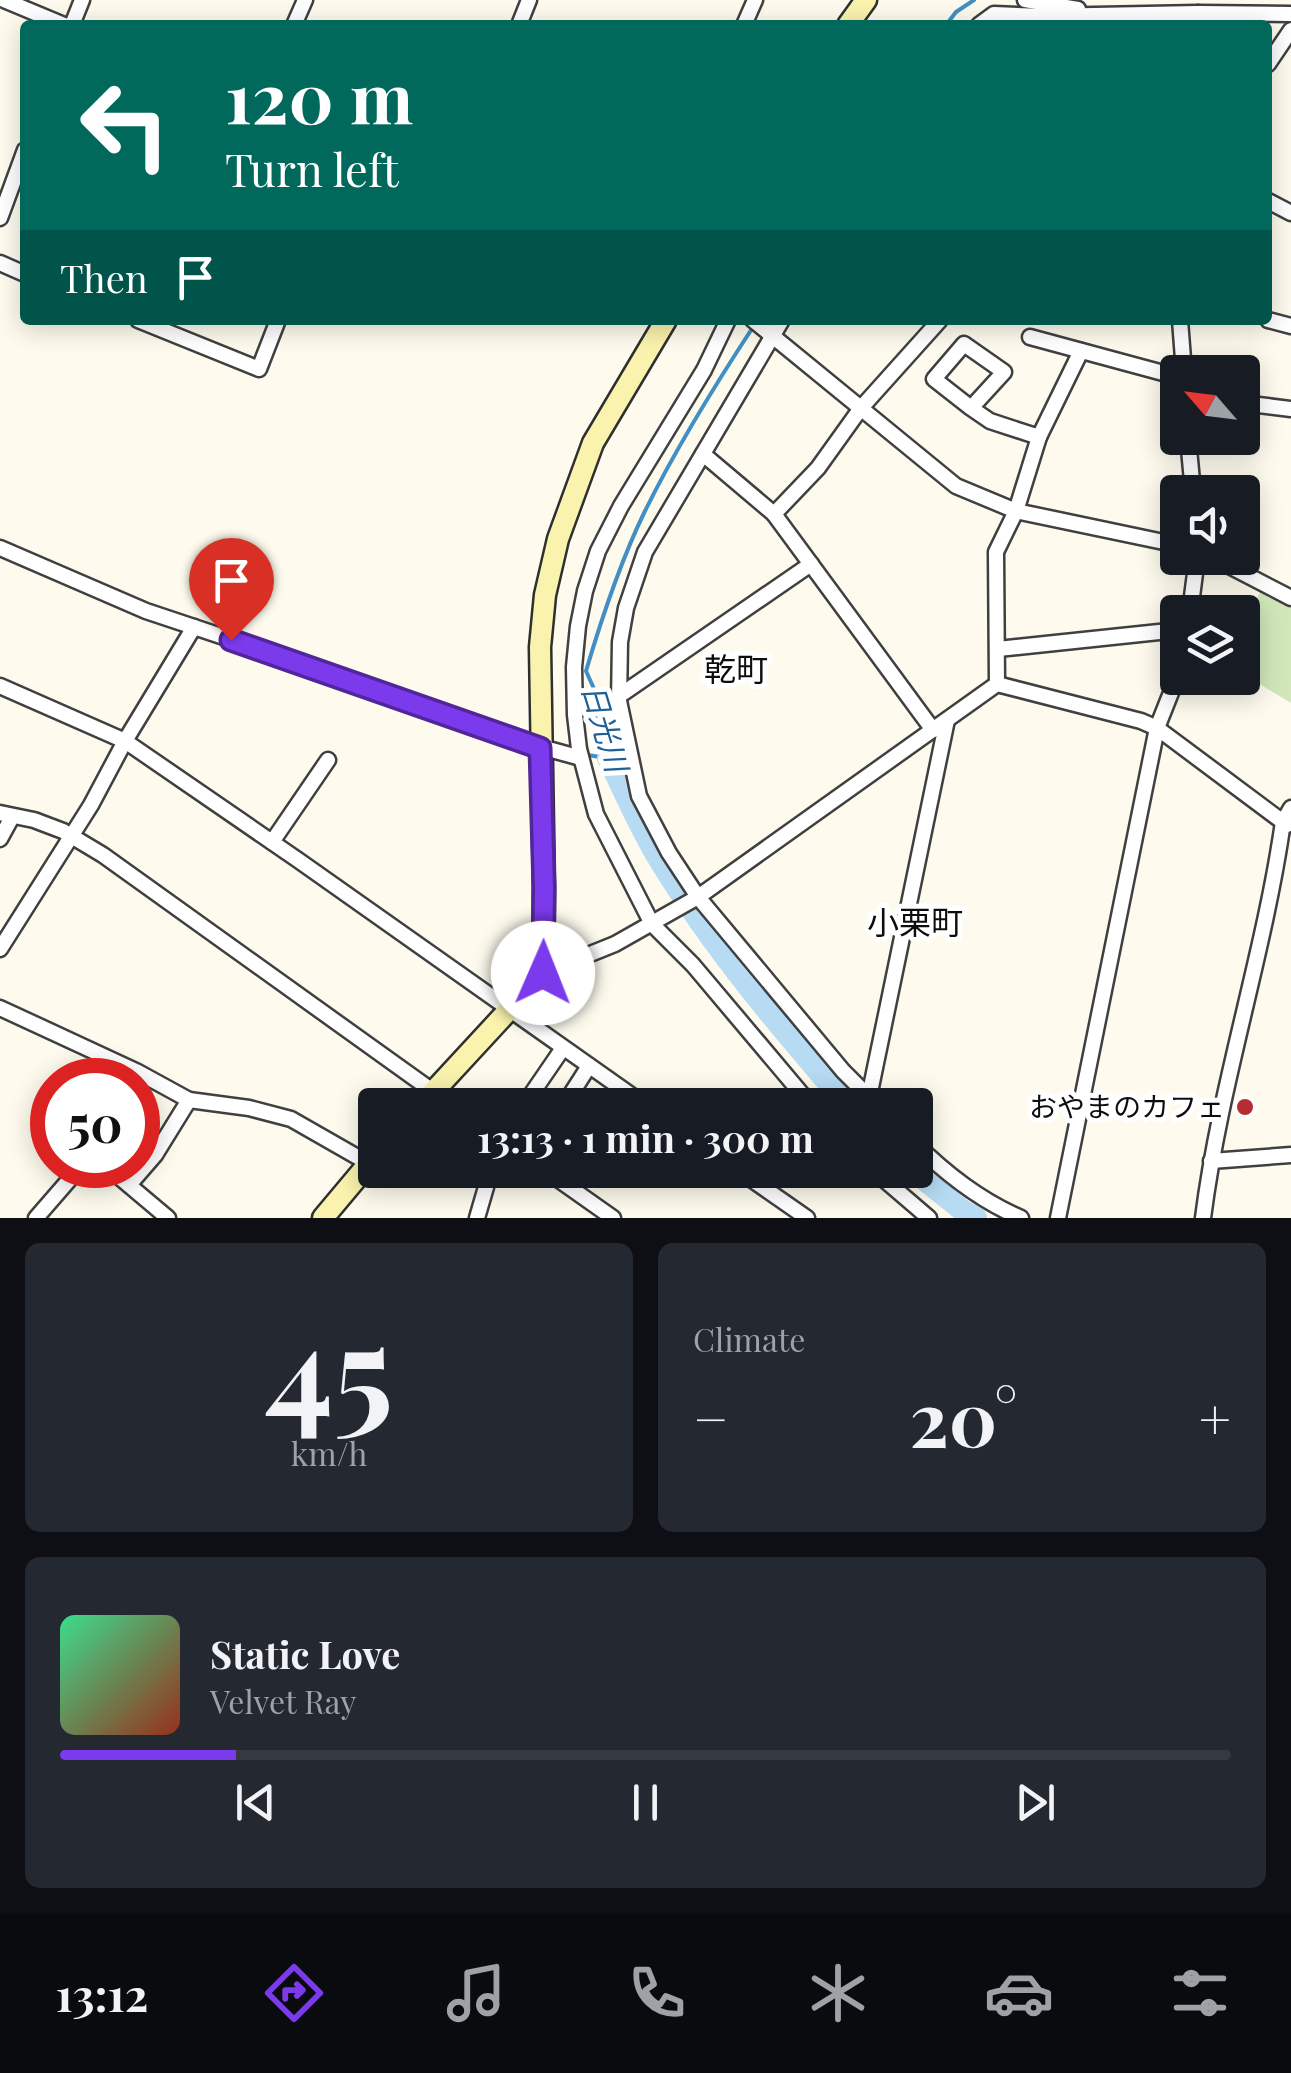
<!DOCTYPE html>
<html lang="en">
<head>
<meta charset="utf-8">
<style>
  :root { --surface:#171b24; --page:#242831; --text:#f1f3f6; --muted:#9ea1a6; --line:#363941; --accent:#7c3aed }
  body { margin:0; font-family:"Playfair Display","Noto Sans JP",serif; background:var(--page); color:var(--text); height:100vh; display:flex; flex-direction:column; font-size:38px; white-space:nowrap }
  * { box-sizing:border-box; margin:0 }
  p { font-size:32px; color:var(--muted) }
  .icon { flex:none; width:55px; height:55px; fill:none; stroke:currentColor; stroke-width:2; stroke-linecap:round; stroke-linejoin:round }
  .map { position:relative; height:1218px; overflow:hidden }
  .details { display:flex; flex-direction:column; gap:25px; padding:25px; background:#0d0f14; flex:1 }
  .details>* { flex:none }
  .hud { position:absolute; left:20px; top:20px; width:1252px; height:305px; border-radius:10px; box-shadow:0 5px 25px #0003; background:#00695c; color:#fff; overflow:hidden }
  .needle { width:65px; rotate:298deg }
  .controls { position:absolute; left:1160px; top:355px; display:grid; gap:20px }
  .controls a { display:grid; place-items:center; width:100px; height:100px; border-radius:10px; background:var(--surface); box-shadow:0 5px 25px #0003; font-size:50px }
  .speed { position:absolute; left:30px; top:1058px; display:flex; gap:20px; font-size:50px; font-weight:700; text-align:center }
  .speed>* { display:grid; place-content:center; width:130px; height:130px; border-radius:50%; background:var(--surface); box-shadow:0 5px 25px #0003; line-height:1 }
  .speed .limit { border:15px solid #d22; background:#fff; color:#111 }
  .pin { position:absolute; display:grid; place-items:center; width:85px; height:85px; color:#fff; margin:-102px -42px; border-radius:50% 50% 50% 0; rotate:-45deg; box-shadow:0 0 10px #0007 }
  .pin .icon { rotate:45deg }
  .me { position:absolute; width:110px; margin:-55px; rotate:1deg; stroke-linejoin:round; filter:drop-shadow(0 0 8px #0008) }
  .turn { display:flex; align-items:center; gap:35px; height:210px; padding:0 40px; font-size:45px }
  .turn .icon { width:130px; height:130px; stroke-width:2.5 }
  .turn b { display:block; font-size:70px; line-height:85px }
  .then { display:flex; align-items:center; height:95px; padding:0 40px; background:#0003; gap:20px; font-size:38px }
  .big { font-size:75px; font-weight:700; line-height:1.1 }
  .details .card { flex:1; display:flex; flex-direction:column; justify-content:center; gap:15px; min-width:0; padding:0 35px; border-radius:15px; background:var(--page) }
  .details .dial { align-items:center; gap:0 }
  .dial b { font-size:130px; line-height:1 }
  .song { display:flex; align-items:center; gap:30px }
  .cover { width:120px; height:120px; border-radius:15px; background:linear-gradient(135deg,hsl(150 70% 55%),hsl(10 70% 35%)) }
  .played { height:10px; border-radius:5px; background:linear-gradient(90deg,var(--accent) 15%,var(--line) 15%) }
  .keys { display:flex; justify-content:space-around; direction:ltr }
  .heat { display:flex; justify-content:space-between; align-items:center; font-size:55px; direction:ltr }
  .details .tiles { flex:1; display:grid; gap:25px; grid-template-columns:1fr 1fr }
  .card:last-child { grid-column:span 2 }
  .trip { position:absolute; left:358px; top:1088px; width:575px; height:100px; border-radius:10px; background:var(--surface); box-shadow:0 5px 25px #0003; font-weight:700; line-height:100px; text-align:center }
  .tab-bar { display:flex; height:160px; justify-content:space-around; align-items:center; background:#090b0e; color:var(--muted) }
  .tab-bar .icon { width:70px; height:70px }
  .tab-bar .on { color:var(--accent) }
  .tab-bar b { font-size:45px; color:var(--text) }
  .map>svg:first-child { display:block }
  .green { fill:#d1e7ba }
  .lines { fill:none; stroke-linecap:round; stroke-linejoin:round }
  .stream { stroke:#418fc5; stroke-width:4 }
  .river { stroke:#b6dbf3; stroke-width:22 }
  .street-casing { stroke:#404040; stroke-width:19 }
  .secondary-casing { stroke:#2f2f2f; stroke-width:25 }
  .street { stroke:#fff; stroke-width:14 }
  .secondary { stroke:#faf3ad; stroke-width:20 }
  .route-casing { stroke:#51269a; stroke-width:25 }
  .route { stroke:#7c3aed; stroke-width:18 }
  .poi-dot { fill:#b52d32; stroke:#fff; stroke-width:4 }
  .labels { text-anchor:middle; stroke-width:10; stroke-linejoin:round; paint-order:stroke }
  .poi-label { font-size:28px; fill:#0d0d0d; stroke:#fff; text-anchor:end }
  .water-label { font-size:30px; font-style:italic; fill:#1e6198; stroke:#fff }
  .quarter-label { font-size:32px; fill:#0d0d0d; stroke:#fff }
</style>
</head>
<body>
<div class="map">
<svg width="1291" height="1218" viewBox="0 0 1291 1218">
  <rect width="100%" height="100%" fill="#fefbee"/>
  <!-- green -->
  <polygon class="green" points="1260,592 1291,608 1291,703 1243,674 1243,630"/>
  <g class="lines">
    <!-- stream -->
    <g class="stream">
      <polyline points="946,25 956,12 974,0"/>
      <path d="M587 755 608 758 593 704 595 691 586 671C602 617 620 562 645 511 677 446 715 385 755 324"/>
    </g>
    <!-- river -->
    <g class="river">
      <path d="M608 758C625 793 640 829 660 861 714 950 779 1026 847 1105"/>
      <polyline points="912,1170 962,1210 976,1218"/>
    </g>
    <!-- street casing -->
    <g class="street-casing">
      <g id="street">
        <polyline points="4,0 64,25"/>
        <polyline points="1025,0 1078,9"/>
        <polyline points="1198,13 1291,14"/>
        <polyline points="72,25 82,0"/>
        <polyline points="294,25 305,0"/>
        <polyline points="519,25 529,0"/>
        <polyline points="744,25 755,0"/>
        <polyline points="979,25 994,14 1043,16 1198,13 1187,25"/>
        <polyline points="1268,64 1291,30"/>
        <polyline points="1268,201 1291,213"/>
        <polyline points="0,218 25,150"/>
        <polyline points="0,263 25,274"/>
        <polyline points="138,320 259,369 278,320"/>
        <polyline points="728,320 704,370 621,506 598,551 585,591 578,626 574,667 575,715 579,749 596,814 652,924 693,965 811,1105"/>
        <polyline points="753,320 956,486 1016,511 1178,545"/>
        <polyline points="782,320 645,552 626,608 620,642 619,701 639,796 669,853 698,897 843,1071 877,1105"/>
        <polyline points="1180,320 1184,372"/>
        <polyline points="1268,320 1291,326"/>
        <polyline points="1030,337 1178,377"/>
        <polyline points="1242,403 1291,409"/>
        <polyline points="971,408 934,379 964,344 1004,372 971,408 990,421 1039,437"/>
        <polyline points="1188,438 1193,492"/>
        <polyline points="703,454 774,514"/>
        <polyline points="0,548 146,611 341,676 430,710 541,747 581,758"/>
        <polyline points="1214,558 1291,598"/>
        <polyline points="1190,612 1197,558"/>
        <polyline points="998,649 1178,630"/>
        <polyline points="997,684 996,552 1016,511 1039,437 1081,351"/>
        <polyline points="997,684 1141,721 1157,728 1287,825"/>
        <polyline points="0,686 125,741 298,860 645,1105"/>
        <polyline points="619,696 811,564"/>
        <polyline points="933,730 774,514 818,468 861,408 940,320"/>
        <polyline points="0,813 34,820 63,831 103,855 452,1105"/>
        <polyline points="0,839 12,817"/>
        <polyline points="272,842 328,760"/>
        <polyline points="0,949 91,805 125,741 194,627"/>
        <polyline points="543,973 615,944 698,897 997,684"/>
        <polyline points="0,1008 136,1071 189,1100 249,1108 291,1119 368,1163"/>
        <polyline points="869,1097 947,720"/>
        <polyline points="524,1105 563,1048"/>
        <polyline points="564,1105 589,1066"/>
        <path d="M915 1143C946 1174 981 1201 1021 1218"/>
        <polyline points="1211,1161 1291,1155"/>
        <polyline points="105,1165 168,1218"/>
        <polyline points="545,1170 613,1218"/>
        <polyline points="738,1170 807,1218"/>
        <polyline points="873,1170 929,1218"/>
        <polyline points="129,1185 155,1155 189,1100"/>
        <polyline points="36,1218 82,1165"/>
        <polyline points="477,1218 491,1170"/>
        <polyline points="1058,1218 1157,728 1178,675"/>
        <path d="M1203 1218C1220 1084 1264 955 1283 822L1291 808"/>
      </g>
    </g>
    <!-- secondary casing -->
    <g class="secondary-casing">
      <g id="secondary">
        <polyline points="848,25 866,0"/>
        <polyline points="421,1105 543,973 544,888 540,647 545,595 558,539 593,443 666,320"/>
        <polyline points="323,1218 375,1156"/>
      </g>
    </g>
    <!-- street -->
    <use href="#street" class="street"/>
    <!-- secondary -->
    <use href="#secondary" class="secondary"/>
  </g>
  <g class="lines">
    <!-- route casing -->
    <g class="route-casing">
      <polyline id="route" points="231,640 540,748 544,888 543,973"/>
    </g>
    <!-- route -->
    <use href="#route" class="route"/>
  </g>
  <!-- markers -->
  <circle class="poi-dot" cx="1245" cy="1107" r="10"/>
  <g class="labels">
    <!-- poi labels -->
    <g class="poi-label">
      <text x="1225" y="1117">おやまのカフェ</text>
    </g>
    <!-- water labels -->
    <g class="water-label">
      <text transform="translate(604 728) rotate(73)" y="10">日光川</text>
    </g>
    <!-- quarter labels -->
    <g class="quarter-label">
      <text x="736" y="681">乾町</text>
      <text x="915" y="934">小栗町</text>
    </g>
  </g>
</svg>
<div class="controls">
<a><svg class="needle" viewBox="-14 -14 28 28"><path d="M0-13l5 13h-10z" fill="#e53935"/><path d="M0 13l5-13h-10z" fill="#9ea1a6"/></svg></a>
<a><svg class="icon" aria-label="sound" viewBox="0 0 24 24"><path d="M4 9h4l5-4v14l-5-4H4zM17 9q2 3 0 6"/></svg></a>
<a><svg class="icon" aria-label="layers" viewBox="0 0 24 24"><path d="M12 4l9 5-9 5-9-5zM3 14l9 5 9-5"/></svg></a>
</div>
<div class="speed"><div class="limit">50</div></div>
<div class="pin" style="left:231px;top:640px;background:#d93025"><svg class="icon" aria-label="arrive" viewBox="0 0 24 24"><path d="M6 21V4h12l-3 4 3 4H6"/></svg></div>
<svg class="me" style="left:543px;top:973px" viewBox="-20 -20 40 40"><circle r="19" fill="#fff"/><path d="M0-13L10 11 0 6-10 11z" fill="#7c3aed"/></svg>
<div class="trip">13:13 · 1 min · 300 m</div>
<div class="hud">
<div class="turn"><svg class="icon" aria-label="left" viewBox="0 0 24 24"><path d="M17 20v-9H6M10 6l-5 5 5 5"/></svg><div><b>120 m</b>Turn left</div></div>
<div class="then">Then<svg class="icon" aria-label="arrive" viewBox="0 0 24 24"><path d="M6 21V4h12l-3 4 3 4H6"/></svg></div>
</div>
</div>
<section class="details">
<div class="tiles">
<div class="card dial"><b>45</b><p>km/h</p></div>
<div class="card"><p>Climate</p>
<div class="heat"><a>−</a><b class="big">20°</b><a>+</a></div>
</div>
<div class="card">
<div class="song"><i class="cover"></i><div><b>Static Love</b><p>Velvet Ray</p></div></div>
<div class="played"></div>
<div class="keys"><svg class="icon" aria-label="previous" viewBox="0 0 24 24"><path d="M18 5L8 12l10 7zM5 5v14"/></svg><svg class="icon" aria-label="pause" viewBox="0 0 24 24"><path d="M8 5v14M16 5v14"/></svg><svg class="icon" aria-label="next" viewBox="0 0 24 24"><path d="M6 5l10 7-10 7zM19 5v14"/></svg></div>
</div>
</div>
</section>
<nav class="tab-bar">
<b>13:12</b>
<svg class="icon on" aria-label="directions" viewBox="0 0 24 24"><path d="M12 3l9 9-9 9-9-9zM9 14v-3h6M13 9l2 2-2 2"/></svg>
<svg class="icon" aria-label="music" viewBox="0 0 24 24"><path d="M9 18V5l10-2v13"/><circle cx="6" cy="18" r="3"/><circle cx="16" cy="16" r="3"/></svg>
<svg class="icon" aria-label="phone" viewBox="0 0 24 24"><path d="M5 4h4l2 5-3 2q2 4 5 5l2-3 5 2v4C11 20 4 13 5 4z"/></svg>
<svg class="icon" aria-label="climate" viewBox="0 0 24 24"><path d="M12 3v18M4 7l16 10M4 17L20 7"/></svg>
<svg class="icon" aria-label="car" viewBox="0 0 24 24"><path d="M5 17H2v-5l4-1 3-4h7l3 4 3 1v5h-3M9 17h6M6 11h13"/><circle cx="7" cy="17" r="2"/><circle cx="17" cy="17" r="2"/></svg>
<svg class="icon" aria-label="filters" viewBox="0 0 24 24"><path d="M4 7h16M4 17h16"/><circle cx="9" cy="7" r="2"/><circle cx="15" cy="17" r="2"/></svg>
</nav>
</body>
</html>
